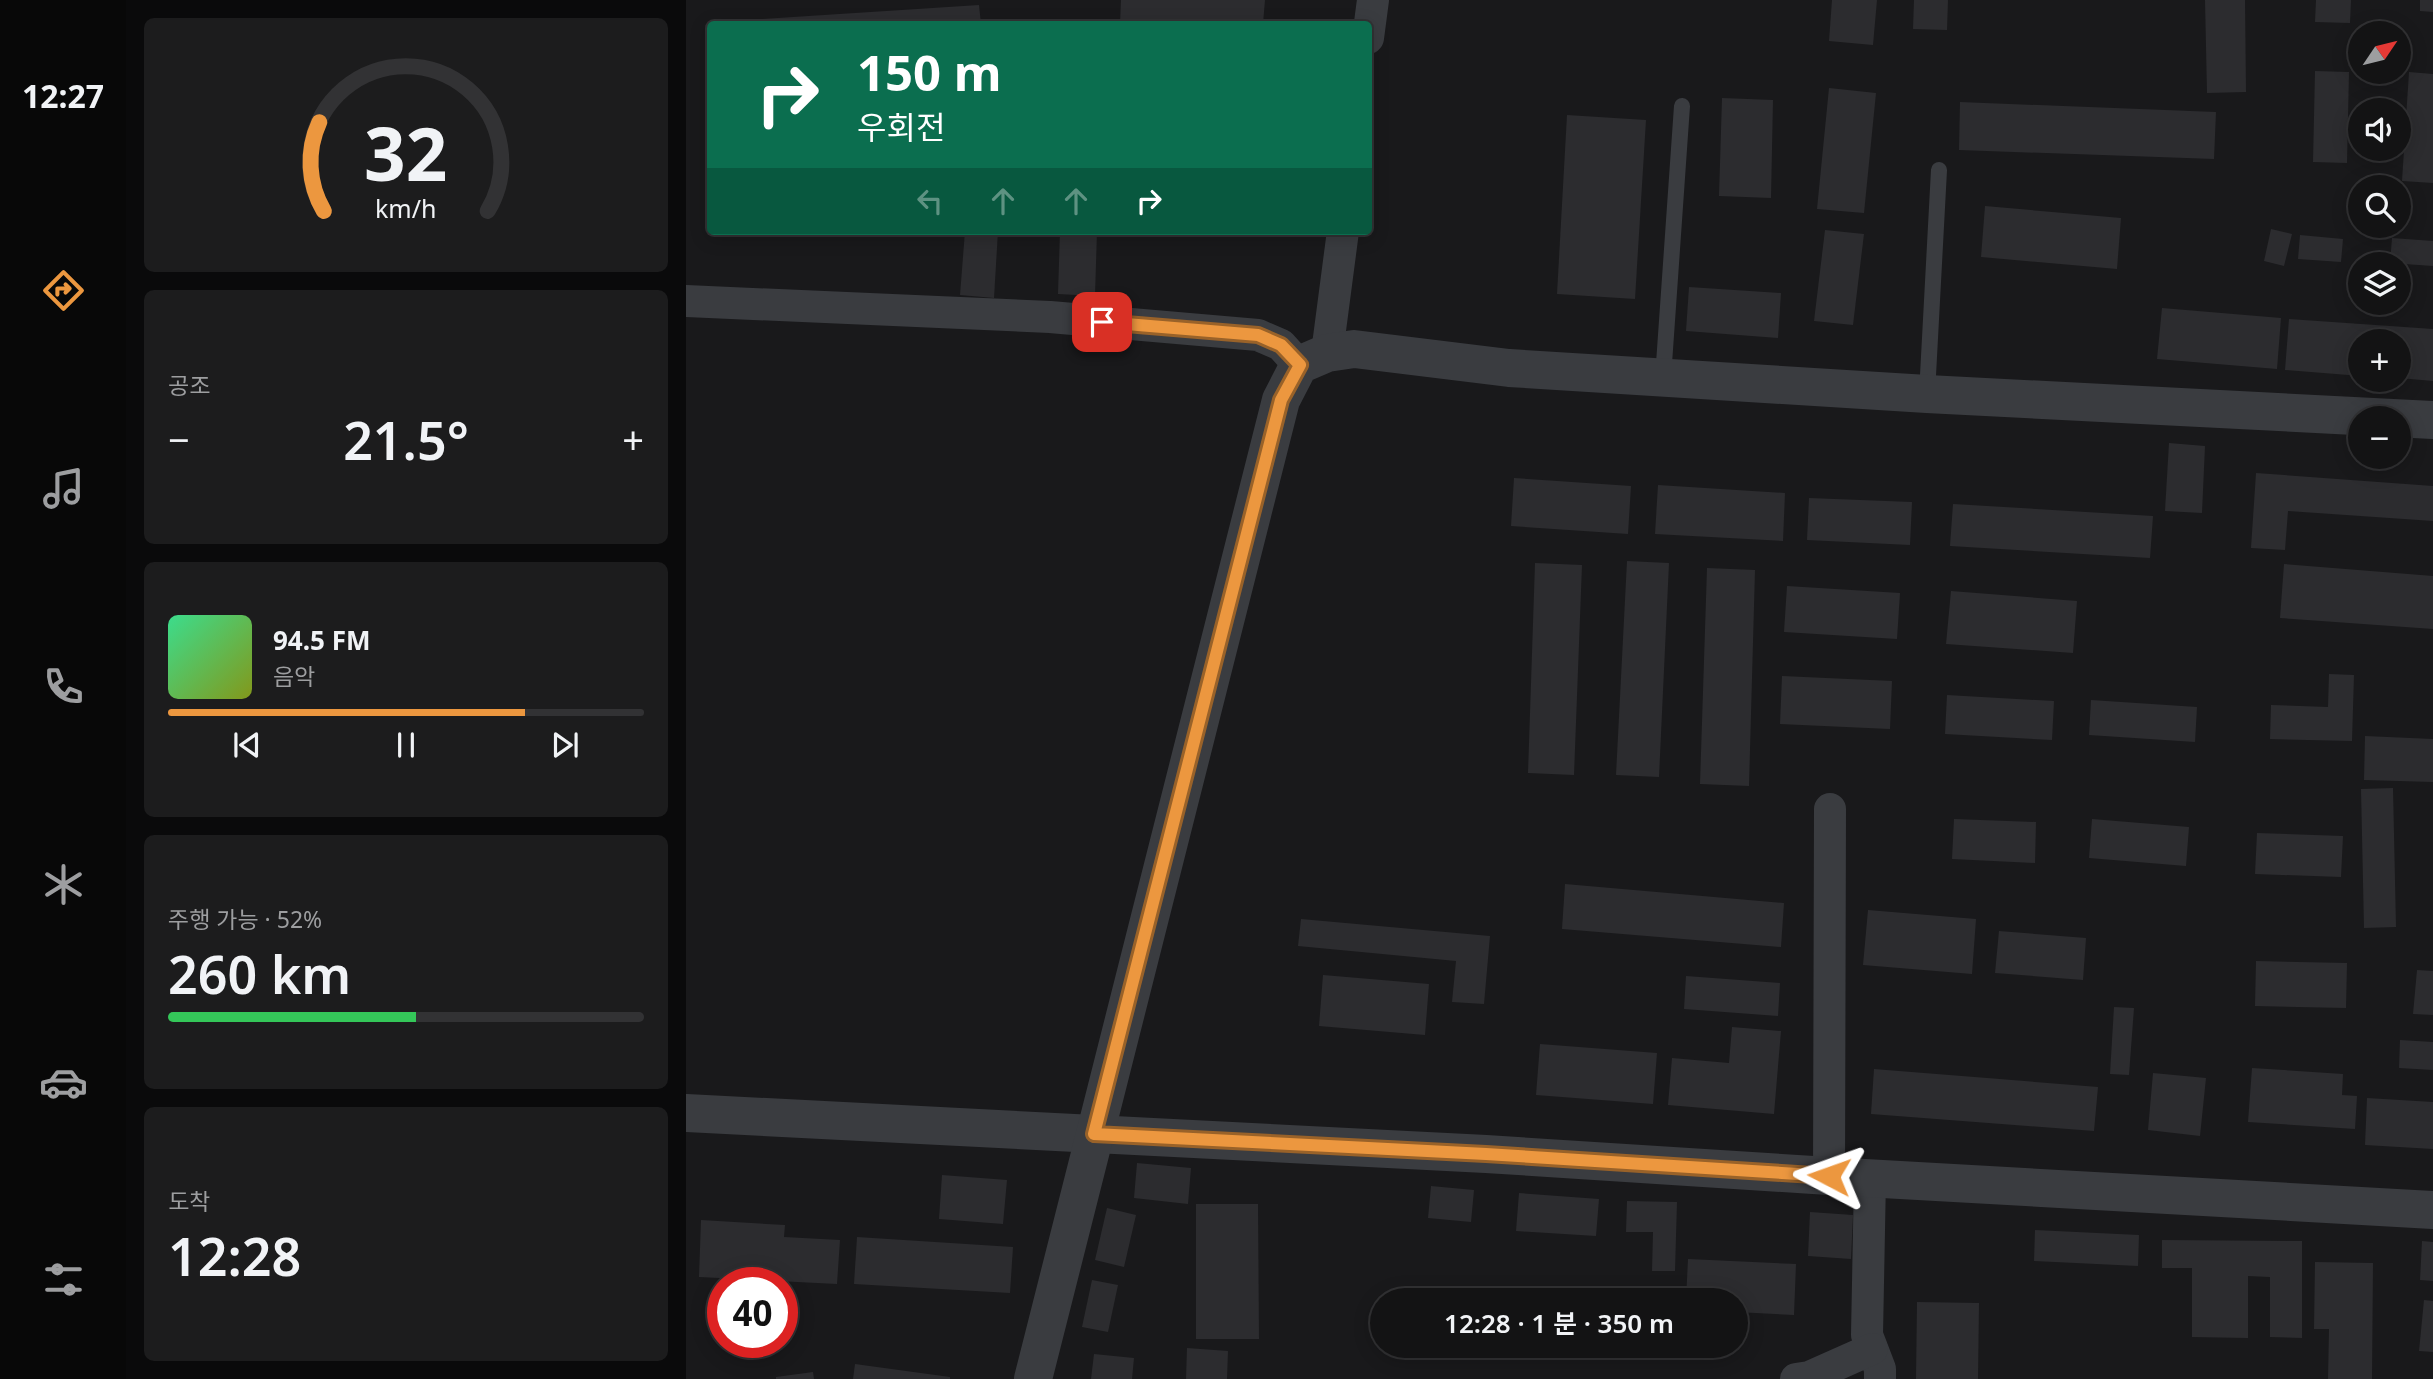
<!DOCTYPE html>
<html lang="ko">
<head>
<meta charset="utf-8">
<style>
  :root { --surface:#131314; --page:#1c1c1d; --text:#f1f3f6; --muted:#9d9ea0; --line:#323234; --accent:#ec973f }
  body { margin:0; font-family:"Noto Sans","Noto Sans KR",sans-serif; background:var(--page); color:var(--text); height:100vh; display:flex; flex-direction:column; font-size:26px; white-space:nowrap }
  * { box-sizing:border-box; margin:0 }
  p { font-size:23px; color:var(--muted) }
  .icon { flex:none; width:38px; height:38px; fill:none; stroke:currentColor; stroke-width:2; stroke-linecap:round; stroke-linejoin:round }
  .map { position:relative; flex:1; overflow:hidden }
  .details { display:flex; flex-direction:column; gap:18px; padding:18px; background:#0a0a0b; width:560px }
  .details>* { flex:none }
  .guide { position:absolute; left:21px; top:21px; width:665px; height:214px; border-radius:7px; box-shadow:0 4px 18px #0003,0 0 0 2px var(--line); background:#0b6e4f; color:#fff; overflow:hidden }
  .needle { width:46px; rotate:55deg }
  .fabs { position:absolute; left:1662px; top:21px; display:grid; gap:14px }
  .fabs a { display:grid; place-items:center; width:63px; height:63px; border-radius:50%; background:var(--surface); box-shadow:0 4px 18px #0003,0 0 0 2px var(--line); font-size:35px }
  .speed { position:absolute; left:21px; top:1267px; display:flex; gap:14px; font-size:35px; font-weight:700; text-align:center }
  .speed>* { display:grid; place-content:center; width:91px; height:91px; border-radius:50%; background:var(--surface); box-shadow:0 4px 18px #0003,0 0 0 2px var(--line); line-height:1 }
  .speed .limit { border:10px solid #d22; background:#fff; color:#111 }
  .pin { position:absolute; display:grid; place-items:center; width:60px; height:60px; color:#fff; margin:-30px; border-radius:14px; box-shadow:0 4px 10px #0006 }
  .me { position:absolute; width:77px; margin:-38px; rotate:274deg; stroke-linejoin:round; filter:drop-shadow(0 0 5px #0008) }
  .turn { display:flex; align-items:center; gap:24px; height:147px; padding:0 35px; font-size:32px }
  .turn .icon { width:91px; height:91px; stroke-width:2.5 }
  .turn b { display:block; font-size:49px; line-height:60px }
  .lanes { display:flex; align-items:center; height:66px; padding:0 35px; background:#0003; justify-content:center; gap:35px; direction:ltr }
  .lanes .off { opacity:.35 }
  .big { font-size:52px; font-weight:600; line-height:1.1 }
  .details .card { flex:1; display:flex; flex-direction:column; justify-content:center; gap:10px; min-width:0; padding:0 24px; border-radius:10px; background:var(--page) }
  .details .dial { align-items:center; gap:0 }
  .dial svg { height:182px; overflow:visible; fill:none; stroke:var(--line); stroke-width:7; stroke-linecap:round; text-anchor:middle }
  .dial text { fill:var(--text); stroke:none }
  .song { display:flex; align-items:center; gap:21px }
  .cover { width:84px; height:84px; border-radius:10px; background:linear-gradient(135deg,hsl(150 70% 55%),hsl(70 70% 35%)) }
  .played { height:7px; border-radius:4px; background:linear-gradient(90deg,var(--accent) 75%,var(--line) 75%) }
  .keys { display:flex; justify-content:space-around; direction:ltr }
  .heat { display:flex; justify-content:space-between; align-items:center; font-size:38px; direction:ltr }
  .charge { height:10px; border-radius:5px; background:linear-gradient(90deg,#34c759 52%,var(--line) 0) }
  .trip { position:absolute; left:684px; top:1288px; width:378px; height:70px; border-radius:35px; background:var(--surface); box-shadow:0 4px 18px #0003,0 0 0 2px var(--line); font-weight:600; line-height:70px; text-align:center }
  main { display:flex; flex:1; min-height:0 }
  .tabs { display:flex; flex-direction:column; width:126px; justify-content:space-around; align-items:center; background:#080808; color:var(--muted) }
  .tabs .icon { width:49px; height:49px }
  .tabs .active { color:var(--accent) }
  .tabs b { font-size:32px; color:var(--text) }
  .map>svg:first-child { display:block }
  .building { fill:#2c2c2f }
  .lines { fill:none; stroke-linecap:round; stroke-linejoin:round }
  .service { stroke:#3a3c40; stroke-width:16 }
  .minor { stroke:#3a3c40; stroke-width:32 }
  .tertiary { stroke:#3a3c40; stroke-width:38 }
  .route-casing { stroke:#996229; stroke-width:18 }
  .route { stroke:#ec973f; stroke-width:12 }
</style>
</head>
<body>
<main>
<nav class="tabs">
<b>12:27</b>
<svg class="icon active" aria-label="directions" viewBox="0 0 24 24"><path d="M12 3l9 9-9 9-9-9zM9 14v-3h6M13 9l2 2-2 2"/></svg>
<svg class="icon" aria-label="music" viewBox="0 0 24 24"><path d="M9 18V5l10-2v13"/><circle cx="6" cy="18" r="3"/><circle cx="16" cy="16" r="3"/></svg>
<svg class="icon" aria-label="phone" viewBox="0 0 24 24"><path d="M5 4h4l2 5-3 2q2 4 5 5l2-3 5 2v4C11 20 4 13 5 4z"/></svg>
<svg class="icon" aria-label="climate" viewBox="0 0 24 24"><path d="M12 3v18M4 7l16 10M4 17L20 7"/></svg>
<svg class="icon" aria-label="car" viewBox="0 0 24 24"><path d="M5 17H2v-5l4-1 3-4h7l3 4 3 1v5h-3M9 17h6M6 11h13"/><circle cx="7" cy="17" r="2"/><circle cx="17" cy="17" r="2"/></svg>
<svg class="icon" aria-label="filters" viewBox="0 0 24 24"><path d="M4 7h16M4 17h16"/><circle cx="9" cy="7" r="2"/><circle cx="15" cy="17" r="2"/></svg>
</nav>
<section class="details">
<div class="card dial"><svg viewBox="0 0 100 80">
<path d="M14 69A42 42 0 1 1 86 69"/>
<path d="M14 69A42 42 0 0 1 12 30" stroke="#ec973f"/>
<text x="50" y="56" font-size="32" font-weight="700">32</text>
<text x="50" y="72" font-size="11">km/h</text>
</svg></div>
<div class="card"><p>공조</p>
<div class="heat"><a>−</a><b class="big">21.5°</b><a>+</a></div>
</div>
<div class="card">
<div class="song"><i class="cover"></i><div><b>94.5 FM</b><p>음악</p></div></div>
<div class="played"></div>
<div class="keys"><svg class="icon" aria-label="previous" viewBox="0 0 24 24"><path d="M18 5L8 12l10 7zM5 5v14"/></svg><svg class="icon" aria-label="pause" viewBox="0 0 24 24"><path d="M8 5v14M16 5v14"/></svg><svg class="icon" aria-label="next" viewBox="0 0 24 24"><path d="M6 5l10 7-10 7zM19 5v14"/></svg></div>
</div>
<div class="card"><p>주행 가능 · 52%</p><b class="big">260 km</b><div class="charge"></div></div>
<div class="card"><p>도착</p><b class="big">12:28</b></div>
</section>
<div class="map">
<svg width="1747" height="1379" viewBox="0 0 1747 1379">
  <rect width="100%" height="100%" fill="#19191b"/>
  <!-- building -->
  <g class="building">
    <polygon points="435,0 579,0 577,24 434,24"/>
    <polygon points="1146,0 1191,0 1187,45 1143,41"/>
    <polygon points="1228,0 1262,0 1261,30 1227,29"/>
    <polygon points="1519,0 1559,0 1560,92 1521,93"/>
    <polygon points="1630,0 1665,0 1664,23 1629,22"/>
    <polygon points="1734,0 1747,0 1747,12 1734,11"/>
    <polygon points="293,5 295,24 31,24 31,22"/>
    <polygon points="1629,71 1663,72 1661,163 1627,162"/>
    <polygon points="1723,72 1747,74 1747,183 1716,181"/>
    <polygon points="1143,88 1190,93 1178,213 1131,209"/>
    <polygon points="1036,98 1087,100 1085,198 1033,196"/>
    <polygon points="1274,102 1530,112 1528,159 1273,150"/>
    <polygon points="881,115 960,120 949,299 871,294"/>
    <polygon points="1299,206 1435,218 1431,269 1295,257"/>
    <polygon points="1585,229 1606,234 1598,266 1578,261"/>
    <polygon points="1139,230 1178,234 1167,325 1128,321"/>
    <polygon points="279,231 312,231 308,298 274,295"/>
    <polygon points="374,231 411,231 409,296 372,294"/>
    <polygon points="1614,235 1657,239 1655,262 1612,259"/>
    <polygon points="1706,238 1747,241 1747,266 1704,263"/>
    <polygon points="1003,287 1095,293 1092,338 1000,331"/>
    <polygon points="1476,308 1595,318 1591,369 1471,359"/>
    <polygon points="1603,319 1747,329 1747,381 1713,378 1713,341 1675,341 1675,376 1599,370"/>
    <polygon points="1483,443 1519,446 1516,513 1479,511"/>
    <polygon points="1570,473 1747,486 1747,521 1602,511 1599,550 1565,548"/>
    <polygon points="828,478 945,486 942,534 825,526"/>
    <polygon points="972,485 1099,493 1097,541 969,534"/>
    <polygon points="1123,498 1226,502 1224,545 1121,540"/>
    <polygon points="1267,504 1467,516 1464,558 1264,546"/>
    <polygon points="941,561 983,563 973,777 930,775"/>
    <polygon points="849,563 896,565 888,775 842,773"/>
    <polygon points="1598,564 1747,576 1747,629 1594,618"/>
    <polygon points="1021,568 1069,570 1063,786 1014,784"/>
    <polygon points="1101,586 1214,593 1211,639 1098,632"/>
    <polygon points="1265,591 1391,601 1387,653 1260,644"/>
    <polygon points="1643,674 1668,675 1666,741 1584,739 1585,705 1642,707"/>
    <polygon points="1096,676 1206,681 1204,729 1094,724"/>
    <polygon points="1261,695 1368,701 1366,740 1259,734"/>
    <polygon points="1405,700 1511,707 1509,742 1403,735"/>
    <polygon points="1679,736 1747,739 1747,782 1678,780"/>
    <polygon points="1707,788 1710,927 1678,928 1675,789"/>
    <polygon points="1268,819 1350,822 1349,863 1266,859"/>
    <polygon points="1406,819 1503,827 1500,866 1403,858"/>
    <polygon points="1571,833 1657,836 1655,877 1569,874"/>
    <polygon points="879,884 1098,903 1095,947 876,929"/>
    <polygon points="1182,910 1290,919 1286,974 1177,965"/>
    <polygon points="615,919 804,936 798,1004 766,1002 770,961 612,946"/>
    <polygon points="1313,931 1400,938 1397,980 1309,973"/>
    <polygon points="1570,961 1661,963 1660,1008 1569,1006"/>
    <polygon points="1731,970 1747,971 1747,1015 1727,1014"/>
    <polygon points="637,975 743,984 739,1035 633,1026"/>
    <polygon points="1000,976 1094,983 1092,1016 998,1009"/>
    <polygon points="1428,1007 1448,1008 1443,1075 1424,1074"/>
    <polygon points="1046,1027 1095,1031 1088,1114 982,1105 986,1058 1043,1063"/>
    <polygon points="1714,1040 1747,1042 1747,1070 1713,1068"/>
    <polygon points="854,1044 971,1053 967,1104 850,1095"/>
    <polygon points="1566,1068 1657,1074 1656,1095 1671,1096 1669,1129 1562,1122"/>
    <polygon points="1188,1069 1412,1087 1408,1131 1185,1114"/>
    <polygon points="1467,1073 1520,1078 1514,1136 1462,1130"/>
    <polygon points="1681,1098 1747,1102 1747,1149 1679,1145"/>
    <polygon points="451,1163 505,1168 502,1204 448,1198"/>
    <polygon points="256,1175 321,1180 317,1224 253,1219"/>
    <polygon points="745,1186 788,1190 785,1222 742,1218"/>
    <polygon points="833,1193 913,1199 910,1236 830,1231"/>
    <polygon points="941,1201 991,1202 989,1271 966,1271 967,1232 940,1232"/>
    <polygon points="510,1204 572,1204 573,1339 510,1339"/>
    <polygon points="421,1208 450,1215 438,1267 409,1260"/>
    <polygon points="1124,1212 1167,1215 1165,1259 1122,1256"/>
    <polygon points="15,1220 99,1225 98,1237 154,1240 151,1284 13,1277"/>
    <polygon points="1349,1230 1453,1235 1452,1266 1348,1261"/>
    <polygon points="171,1237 327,1247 324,1293 168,1284"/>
    <polygon points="1476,1240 1616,1241 1616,1338 1584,1337 1584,1277 1562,1276 1562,1338 1506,1337 1506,1268 1476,1268"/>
    <polygon points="1736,1241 1747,1242 1747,1281 1734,1280"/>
    <polygon points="1002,1259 1110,1264 1108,1315 1050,1312 1050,1300 1000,1300"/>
    <polygon points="1629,1262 1687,1263 1686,1379 1642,1379 1643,1329 1628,1329"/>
    <polygon points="406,1280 432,1285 422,1332 396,1327"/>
    <polygon points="1738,1300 1747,1301 1747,1352 1733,1351"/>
    <polygon points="1231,1302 1293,1303 1292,1379 1230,1379"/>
    <polygon points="501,1348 542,1351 541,1379 500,1379"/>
    <polygon points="408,1354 448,1358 446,1379 405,1379"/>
    <polygon points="169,1364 264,1377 264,1379 167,1379"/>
    <polygon points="127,1372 128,1379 90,1379 90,1377"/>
  </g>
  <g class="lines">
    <!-- service -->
    <g class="service">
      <polyline points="977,378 996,106"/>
      <polyline points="1241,394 1253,170"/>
    </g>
    <!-- minor -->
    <g class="minor">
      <polyline points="682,38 687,0"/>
      <polyline points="0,301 364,317 572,335 595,345 613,365"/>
      <polyline points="641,353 657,231"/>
      <polyline points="1143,1176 1144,809"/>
      <polyline points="1184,1178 1181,1335 1194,1369 1194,1379"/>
      <polyline points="1110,1379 1123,1377 1186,1349"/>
    </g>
    <!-- tertiary -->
    <g class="tertiary">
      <polyline points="0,1113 800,1154 1143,1176 1747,1210"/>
      <polyline points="347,1379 595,400 613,365 641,353 668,349 823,368 1241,394 1747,420"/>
    </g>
  </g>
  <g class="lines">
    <!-- route casing -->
    <g class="route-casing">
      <polyline id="route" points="416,322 572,335 595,345 614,365 595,400 408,1134 800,1154 1143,1176"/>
    </g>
    <!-- route -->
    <use href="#route" class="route"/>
  </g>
</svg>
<div class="fabs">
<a><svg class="needle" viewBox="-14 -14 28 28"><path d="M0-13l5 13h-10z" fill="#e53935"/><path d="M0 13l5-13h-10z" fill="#9d9ea0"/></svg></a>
<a><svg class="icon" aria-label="sound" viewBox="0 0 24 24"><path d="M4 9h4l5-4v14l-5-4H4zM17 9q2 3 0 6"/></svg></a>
<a><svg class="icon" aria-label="search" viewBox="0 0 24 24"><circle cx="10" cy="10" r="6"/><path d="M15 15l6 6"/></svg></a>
<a><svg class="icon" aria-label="layers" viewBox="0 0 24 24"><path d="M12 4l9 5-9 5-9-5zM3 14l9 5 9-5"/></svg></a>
<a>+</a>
<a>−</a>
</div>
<div class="speed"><div class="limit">40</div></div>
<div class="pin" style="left:416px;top:322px;background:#d93025"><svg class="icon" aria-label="arrive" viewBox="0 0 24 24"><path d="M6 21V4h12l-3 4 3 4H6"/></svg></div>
<svg class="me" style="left:1143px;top:1176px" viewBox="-20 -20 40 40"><path d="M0-17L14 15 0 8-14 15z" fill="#ec973f" stroke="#fff" stroke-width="4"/></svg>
<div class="trip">12:28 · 1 분 · 350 m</div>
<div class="guide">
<div class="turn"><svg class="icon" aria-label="right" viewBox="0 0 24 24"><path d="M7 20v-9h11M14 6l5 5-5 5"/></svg><div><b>150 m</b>우회전</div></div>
<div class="lanes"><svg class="icon off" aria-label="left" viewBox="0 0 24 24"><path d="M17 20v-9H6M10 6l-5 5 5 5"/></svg><svg class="icon off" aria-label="ahead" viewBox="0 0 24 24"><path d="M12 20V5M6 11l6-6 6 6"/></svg><svg class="icon off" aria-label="ahead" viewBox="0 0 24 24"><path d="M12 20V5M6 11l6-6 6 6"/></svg><svg class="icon" aria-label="right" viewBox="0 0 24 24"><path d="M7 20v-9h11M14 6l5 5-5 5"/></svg></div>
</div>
</div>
</main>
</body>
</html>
